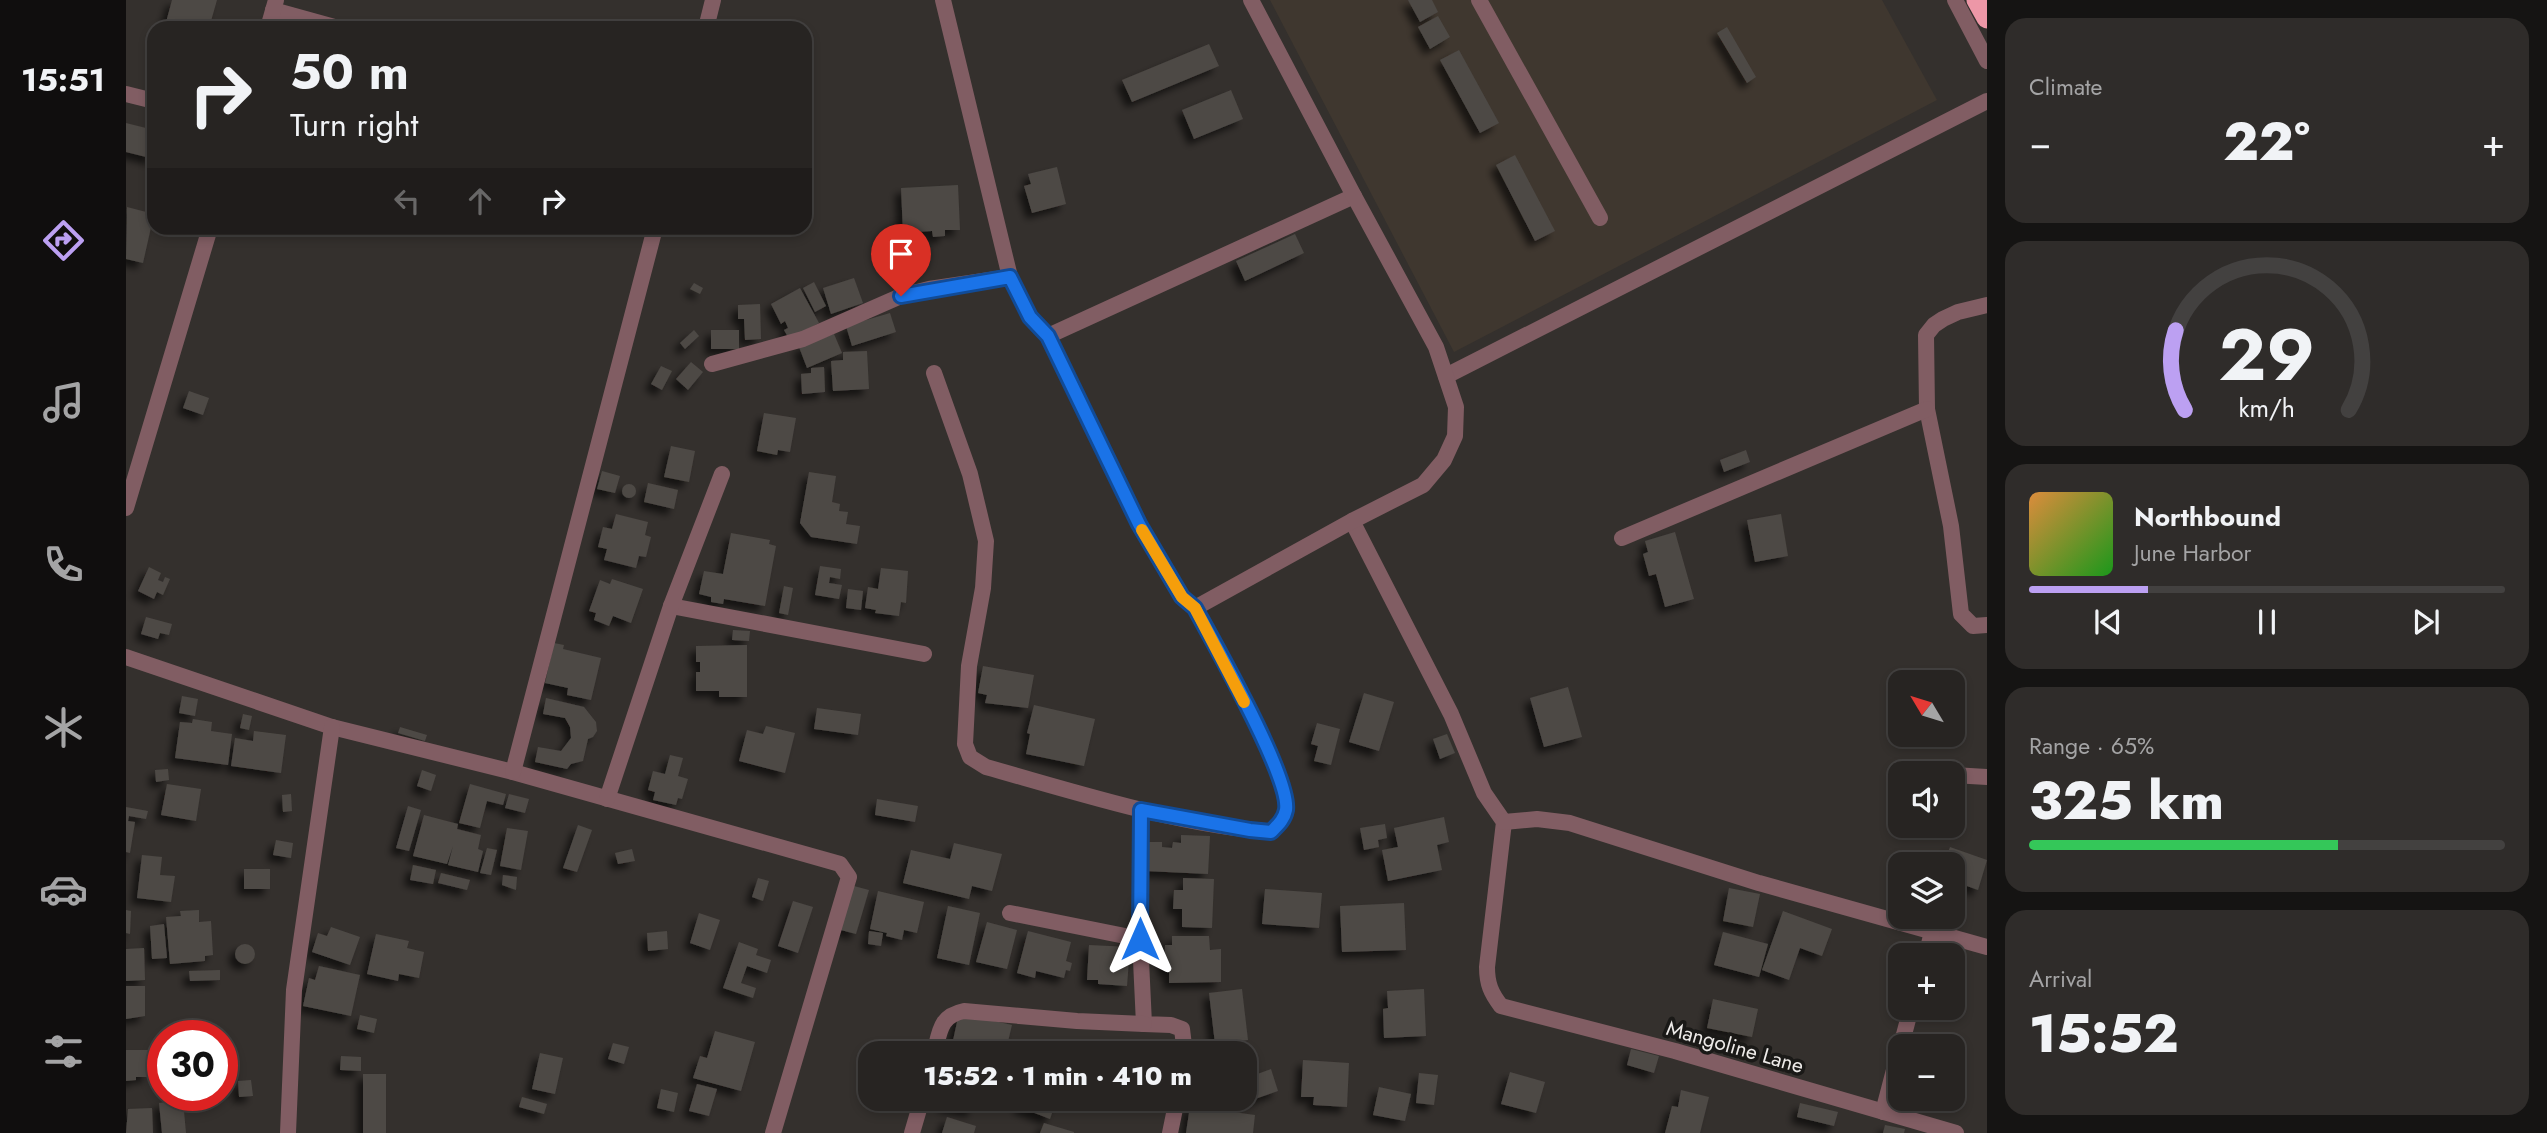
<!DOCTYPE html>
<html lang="en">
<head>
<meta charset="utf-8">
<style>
  :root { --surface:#272422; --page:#2f2c2a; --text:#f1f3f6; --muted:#a4a4a5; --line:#434140; --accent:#bca0f2 }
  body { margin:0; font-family:Jost,sans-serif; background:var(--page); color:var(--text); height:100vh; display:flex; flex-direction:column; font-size:26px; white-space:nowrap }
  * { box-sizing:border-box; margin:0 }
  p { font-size:23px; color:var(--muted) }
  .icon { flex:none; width:38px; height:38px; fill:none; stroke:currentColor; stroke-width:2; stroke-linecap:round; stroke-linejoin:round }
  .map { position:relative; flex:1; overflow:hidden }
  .details { display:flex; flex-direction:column; gap:18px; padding:18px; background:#151413; width:560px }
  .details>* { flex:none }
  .hud { position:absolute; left:21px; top:21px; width:665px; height:214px; border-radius:21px; box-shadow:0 4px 10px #0003,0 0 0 2px var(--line); background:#272422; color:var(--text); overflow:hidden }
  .needle { width:46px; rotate:308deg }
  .fabs { position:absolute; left:1762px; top:670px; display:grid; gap:14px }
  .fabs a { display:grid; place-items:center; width:77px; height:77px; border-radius:14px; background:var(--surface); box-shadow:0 4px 10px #0003,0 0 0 2px var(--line); font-size:35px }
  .speed { position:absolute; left:21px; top:1020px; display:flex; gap:14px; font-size:35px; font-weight:700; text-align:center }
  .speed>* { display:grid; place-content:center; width:91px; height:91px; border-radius:50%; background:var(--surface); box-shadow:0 4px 10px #0003,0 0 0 2px var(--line); line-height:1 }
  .speed .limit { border:10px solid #d22; background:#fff; color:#111 }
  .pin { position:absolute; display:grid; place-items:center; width:60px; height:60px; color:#fff; margin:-72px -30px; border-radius:50% 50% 50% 0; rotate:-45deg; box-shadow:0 0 7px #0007 }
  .pin .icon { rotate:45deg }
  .me { position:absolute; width:77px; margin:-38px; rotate:0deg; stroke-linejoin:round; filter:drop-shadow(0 0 5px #0008) }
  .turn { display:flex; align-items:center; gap:24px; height:147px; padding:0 28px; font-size:32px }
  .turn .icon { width:91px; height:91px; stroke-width:2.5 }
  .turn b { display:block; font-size:49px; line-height:60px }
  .lanes { display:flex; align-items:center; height:66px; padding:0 28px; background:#0003; justify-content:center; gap:35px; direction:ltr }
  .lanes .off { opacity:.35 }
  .big { font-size:52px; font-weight:800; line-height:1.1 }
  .details .tile { flex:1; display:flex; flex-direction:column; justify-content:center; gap:10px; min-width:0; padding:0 24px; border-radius:21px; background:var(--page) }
  .details .dial { align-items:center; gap:0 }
  .dial svg { height:182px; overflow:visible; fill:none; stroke:var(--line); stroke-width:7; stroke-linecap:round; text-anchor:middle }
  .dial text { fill:var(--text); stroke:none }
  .song { display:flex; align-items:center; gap:21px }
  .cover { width:84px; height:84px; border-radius:10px; background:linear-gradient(135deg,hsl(30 70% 55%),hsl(120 70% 35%)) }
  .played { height:7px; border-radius:4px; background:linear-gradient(90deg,var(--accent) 25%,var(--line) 25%) }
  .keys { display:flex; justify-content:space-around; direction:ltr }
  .heat { display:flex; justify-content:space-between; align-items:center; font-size:38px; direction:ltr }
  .charge { height:10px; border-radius:5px; background:linear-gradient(90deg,#34c759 65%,var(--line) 0) }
  .trip { position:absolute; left:732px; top:1041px; width:399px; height:70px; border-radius:21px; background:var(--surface); box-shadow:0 4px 10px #0003,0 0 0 2px var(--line); font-weight:800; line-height:70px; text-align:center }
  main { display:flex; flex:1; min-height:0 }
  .tab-bar { display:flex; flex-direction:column; width:126px; justify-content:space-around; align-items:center; background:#100e0e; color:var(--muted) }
  .tab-bar .icon { width:49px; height:49px }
  .tab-bar .current { color:var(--accent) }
  .tab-bar b { font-size:32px; color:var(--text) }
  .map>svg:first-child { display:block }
  .built { fill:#3f372f }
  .building { fill:#4d4945; filter:url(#shadow) }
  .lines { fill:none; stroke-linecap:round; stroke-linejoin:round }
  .minor { stroke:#815d63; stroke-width:16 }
  .highway { stroke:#ed97a7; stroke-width:21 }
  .route-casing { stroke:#114b97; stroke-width:18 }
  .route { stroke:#1a73e8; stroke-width:12 }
  .slow { stroke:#f59e0b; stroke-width:12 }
  .labels { text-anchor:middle; stroke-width:7; stroke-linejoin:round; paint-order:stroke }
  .street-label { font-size:21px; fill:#eeebe9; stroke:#1a1917 }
</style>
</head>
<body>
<main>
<nav class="tab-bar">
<b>15:51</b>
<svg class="icon current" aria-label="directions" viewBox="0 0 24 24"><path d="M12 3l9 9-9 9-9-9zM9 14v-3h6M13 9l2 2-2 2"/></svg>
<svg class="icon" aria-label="music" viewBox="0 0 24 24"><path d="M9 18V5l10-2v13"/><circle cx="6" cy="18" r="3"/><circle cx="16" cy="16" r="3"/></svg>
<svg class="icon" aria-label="phone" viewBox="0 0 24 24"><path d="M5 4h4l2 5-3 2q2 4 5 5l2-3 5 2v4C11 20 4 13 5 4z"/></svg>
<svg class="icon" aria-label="climate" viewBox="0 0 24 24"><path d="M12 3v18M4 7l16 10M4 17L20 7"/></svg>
<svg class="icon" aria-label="car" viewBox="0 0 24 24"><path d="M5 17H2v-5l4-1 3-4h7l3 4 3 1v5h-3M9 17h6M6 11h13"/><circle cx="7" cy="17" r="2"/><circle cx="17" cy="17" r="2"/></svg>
<svg class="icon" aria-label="filters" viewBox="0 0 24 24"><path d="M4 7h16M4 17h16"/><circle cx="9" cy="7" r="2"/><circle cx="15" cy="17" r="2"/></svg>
</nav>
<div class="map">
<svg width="1861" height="1133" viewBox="0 0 1861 1133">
  <defs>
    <filter id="shadow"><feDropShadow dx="-6" dy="6" stdDeviation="3.5" flood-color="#0009"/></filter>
  </defs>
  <rect width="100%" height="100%" fill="#34302d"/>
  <!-- built -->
  <polygon class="built" points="1144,0 1756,0 1811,100 1328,352"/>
  <!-- building -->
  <g class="building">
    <polygon points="46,0 91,0 83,28 33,28 34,25 39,26"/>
    <polygon points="1282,0 1306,0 1312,12 1294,22"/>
    <polygon points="1312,16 1324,37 1304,49 1292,27"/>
    <polygon points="1601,27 1630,77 1621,83 1591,33"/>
    <polygon points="1083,44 1093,66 1006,102 996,80"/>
    <polygon points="1333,50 1373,123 1354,133 1314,60"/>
    <polygon points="1105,90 1117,119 1068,139 1056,110"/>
    <polygon points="0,123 28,130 28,159 0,152"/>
    <polygon points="1389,155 1429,231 1409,241 1370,165"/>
    <polygon points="931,167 940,204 906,213 898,186 905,184 902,174"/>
    <polygon points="832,185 834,230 819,230 819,236 807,237 806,231 777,233 775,188"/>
    <polygon points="1,207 28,214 17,263 0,259"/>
    <polygon points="1169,234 1178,253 1119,281 1110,261"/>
    <polygon points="728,278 737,303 705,314 697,288"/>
    <polygon points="688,282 700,306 689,312 677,288"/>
    <polygon points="568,283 577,288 574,294 564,289"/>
    <polygon points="674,288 693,323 663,339 658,330 662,328 659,321 655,324 645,304"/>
    <polygon points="634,304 635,339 619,340 618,319 612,319 612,305"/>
    <polygon points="764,313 770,332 726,346 720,326"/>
    <polygon points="568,330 573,336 559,349 554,343"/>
    <rect x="585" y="330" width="28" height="19"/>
    <polygon points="708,334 716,353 681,368 673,347"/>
    <polygon points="741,351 743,389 707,391 705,361 717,360 717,352"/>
    <polygon points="565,362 577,372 562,390 550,379"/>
    <polygon points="535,366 546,371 536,390 525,384"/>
    <polygon points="698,367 699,392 676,394 675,374 685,373 685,368"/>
    <polygon points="63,391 83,398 77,415 57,408"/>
    <polygon points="638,413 670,418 664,452 652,450 651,455 631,451"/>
    <polygon points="545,446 569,451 563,482 538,477"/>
    <polygon points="1620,450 1624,462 1598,472 1594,460"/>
    <polygon points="476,471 494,476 489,493 471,489"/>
    <polygon points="683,472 710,476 706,502 714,504 713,511 722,512 720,524 734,526 731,544 685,537 674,523"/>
    <polygon points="522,483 552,490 548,509 518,502"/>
    <circle cx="503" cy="491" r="7"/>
    <polygon points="490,514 522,522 519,535 525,537 520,557 513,556 510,568 478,560 481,549 472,547 477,527 486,529"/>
    <polygon points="1655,514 1662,556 1629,562 1621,520"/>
    <polygon points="1549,532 1568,599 1539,607 1530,574 1523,576 1517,554 1522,552 1519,541"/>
    <polygon points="605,533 644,540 643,544 650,546 639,606 598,599 597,604 585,602 585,597 573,594 578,571 597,574"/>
    <polygon points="694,566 715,569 714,579 704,577 703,583 716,585 713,599 689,595"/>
    <polygon points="23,567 35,573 32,580 37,582 39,577 44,579 37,595 31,592 28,599 12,591"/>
    <polygon points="755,568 782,571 780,603 775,602 773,616 749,613 750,610 739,608 742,587 752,589"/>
    <polygon points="486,579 517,589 505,623 487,616 483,626 468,620 470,613 463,611 474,580 484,584"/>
    <polygon points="658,586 667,588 662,615 653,613"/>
    <polygon points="722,589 737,591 735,610 720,608"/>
    <polygon points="20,617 46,624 43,635 34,633 32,639 15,634"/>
    <polygon points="607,630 624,631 623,641 606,640"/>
    <polygon points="428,643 438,645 437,649 475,658 465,700 441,695 442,688 419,683"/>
    <polygon points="621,645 621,697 593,697 593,691 570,691 570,672 574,672 574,662 570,662 570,646"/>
    <polygon points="857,666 908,675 902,708 859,703 861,695 852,693"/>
    <polygon points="1442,687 1456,737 1418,747 1404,698"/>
    <polygon points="1238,693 1268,702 1253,751 1223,742"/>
    <polygon points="56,696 72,699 69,716 53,713"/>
    <polygon points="420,698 458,707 470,722 471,731 467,737 462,739 457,761 445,764 441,769 409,762 412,747 435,751 445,738 444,727 439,718 417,714"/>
    <polygon points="908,705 969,719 958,766 900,754 904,734 901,733"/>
    <polygon points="691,708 735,714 732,735 688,729"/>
    <polygon points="117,714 126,716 123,730 114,728"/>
    <polygon points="67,719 86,722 85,731 106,734 102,765 49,758 54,722 66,723"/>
    <polygon points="1191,723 1214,729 1205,765 1188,761 1192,746 1185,744"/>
    <polygon points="640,726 669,733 659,773 613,761 621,730 637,734"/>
    <polygon points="274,727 301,735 299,741 272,733"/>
    <polygon points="128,731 160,735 155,773 105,766 109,738 127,741"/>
    <polygon points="1321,734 1329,753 1314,759 1307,739"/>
    <polygon points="544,755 557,758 552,776 562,779 556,799 552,798 550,805 527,800 529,792 522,790 527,771 539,774"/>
    <polygon points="42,769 43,780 30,782 29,770"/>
    <polygon points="296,770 310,775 305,791 291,786"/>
    <polygon points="41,784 75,789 70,821 35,815"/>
    <polygon points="344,784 380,794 377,805 361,801 354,828 333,823"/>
    <polygon points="165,794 166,811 157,812 156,795"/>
    <polygon points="383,794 403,799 399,813 379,808"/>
    <polygon points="751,799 792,806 789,822 749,815"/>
    <polygon points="282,806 295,810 283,851 270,848"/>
    <polygon points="0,807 22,811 20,819 3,816 2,821 9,822 4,853 0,852"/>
    <polygon points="298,815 332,824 331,829 355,835 352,849 357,851 352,872 322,865 327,846 321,864 287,856"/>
    <polygon points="1318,817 1323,842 1311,845 1316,870 1262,881 1256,850 1272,847 1268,828"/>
    <polygon points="1259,824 1261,838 1252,840 1253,847 1238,850 1234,828"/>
    <polygon points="452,825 466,830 451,872 437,868"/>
    <polygon points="381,828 402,831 395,870 374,866"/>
    <polygon points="1055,835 1084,836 1082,874 1019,871 1021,842 1036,842 1036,847 1046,848 1047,842 1055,843"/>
    <polygon points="150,840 167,843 165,858 147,855"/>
    <polygon points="828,843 876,854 866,891 846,886 843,899 777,883 785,850 824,859"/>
    <polygon points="1824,847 1861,860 1852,890 1827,881 1827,864 1818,864"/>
    <polygon points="361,848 371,850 365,875 354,873"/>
    <polygon points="506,849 509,861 492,864 489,853"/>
    <polygon points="16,855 36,857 34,875 49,876 45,902 11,898"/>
    <polygon points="287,865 310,870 307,884 284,880"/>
    <rect x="118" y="869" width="26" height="20"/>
    <polygon points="315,873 344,880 341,890 312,883"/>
    <polygon points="377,875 391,877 390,890 376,885"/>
    <polygon points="632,878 643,881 637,901 626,897"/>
    <polygon points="1057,878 1088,879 1086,928 1056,927 1056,909 1047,909 1048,890 1057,890"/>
    <polygon points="724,885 743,890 730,934 711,929"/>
    <polygon points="1603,888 1634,894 1627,927 1597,921"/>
    <polygon points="1139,889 1196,893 1193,928 1136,924"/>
    <polygon points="752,891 798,902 791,933 778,930 776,940 760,936 761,933 744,929"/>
    <polygon points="667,901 687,907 672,953 652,946"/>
    <polygon points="1278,903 1280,950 1216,952 1214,906"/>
    <polygon points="822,906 854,913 843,965 811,958"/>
    <polygon points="0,910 5,911 4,934 0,933"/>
    <polygon points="73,910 73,922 85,921 87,955 79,956 79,961 44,964 40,917 55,916 54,911"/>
    <polygon points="1657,911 1706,929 1696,956 1674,948 1663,980 1636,970"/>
    <polygon points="573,913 594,920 584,950 564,943"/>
    <polygon points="861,922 891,930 881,969 850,962"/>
    <polygon points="38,924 41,958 26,959 24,926"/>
    <polygon points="205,927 234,937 224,965 186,952 192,933 201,936"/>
    <polygon points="541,931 542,949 522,951 521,933"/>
    <polygon points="743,931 757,933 755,946 742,944"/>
    <polygon points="902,931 945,942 940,961 946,963 944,971 940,970 938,978 910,971 909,978 891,973"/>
    <polygon points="1597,932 1642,944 1633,977 1588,965"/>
    <polygon points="250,934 283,941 281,948 298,952 293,978 273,974 272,981 241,974"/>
    <polygon points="1046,936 1083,936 1084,950 1095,949 1095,982 1043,983 1043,971 1038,971 1039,945 1046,945"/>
    <polygon points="613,942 632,949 630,955 645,960 641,973 621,966 615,983 630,988 627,998 597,988"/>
    <circle cx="119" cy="954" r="10"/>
    <polygon points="963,945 1004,947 1001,986 972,984 972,980 961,980"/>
    <polygon points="18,948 19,980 0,981 0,949"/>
    <polygon points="193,966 234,975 225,1016 177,1006 183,978 189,980"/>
    <polygon points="94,970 94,980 64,981 63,971"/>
    <polygon points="0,986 19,986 19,1016 0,1019"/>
    <polygon points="1116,989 1122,1040 1089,1044 1083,993"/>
    <polygon points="1298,989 1300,1036 1258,1038 1257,1009 1262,1008 1261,991"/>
    <polygon points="1587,999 1632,1009 1626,1037 1581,1028"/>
    <polygon points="833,1013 886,1025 879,1054 824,1054"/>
    <polygon points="234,1015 251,1019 248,1033 231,1029"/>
    <polygon points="82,1030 82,1036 51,1036 51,1031"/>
    <polygon points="589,1031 629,1042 615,1091 567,1078 574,1056 581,1058"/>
    <polygon points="487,1043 503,1047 498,1064 482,1059"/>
    <polygon points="1505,1049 1533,1056 1528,1073 1501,1065"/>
    <polygon points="0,1050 22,1050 22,1077 10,1077 10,1080 0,1081"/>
    <polygon points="414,1053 437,1058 429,1094 406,1089"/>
    <polygon points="215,1056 235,1057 235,1071 214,1070"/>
    <polygon points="1177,1060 1223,1063 1221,1107 1187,1105 1188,1097 1175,1097"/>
    <polygon points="1145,1069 1152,1091 1106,1107 1104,1099 1118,1099 1118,1079"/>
    <polygon points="1384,1072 1419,1082 1410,1113 1375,1104"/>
    <polygon points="1293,1073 1312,1075 1308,1105 1290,1103"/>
    <rect x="237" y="1074" width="23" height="59"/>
    <polygon points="125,1080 127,1096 113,1097 112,1081"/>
    <polygon points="571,1084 591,1089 583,1116 563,1111"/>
    <polygon points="1253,1087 1285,1094 1279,1121 1247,1115"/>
    <polygon points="535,1089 552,1093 548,1112 531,1108"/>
    <polygon points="1555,1090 1583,1097 1574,1133 1539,1133 1546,1106 1552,1107"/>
    <polygon points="396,1097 421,1104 418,1114 393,1107"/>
    <polygon points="819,1099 849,1099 847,1111 818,1106"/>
    <polygon points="896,1099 931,1099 924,1119 893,1107"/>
    <polygon points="57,1100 60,1133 36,1133 33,1103"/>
    <polygon points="1674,1103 1712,1112 1708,1126 1671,1117"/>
    <polygon points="1064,1106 1129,1115 1127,1133 1060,1133"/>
    <polygon points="26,1108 27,1133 0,1133 2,1109"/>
    <polygon points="821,1117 850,1126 848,1133 816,1133"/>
    <polygon points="918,1123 948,1132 948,1133 914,1133"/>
    <polygon points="1759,1125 1779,1129 1778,1133 1757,1133"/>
  </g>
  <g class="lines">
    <!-- minor -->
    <g class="minor">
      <polyline points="1353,0 1474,218"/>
      <polyline points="1829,0 1861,61"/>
      <polyline points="147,10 212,28"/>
      <polyline points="142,28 150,0"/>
      <polyline points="580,28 587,0"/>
      <polyline points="0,94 28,101"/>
      <polyline points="1861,305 1832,312 1817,319 1808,325 1800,335 1801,409 1825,526 1835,614 1847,626 1861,625"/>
      <polyline points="922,336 1228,196"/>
      <polyline points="586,364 677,339 775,296 803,289 884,277"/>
      <path d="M808 373 844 474 860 541 857 588 843 666 839 744 844 757 860 767C953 793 1048 824 1145 832 1152 825 1158 820 1160 810 1165 777 1088 643 1069 608L1056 597 1013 524 922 336 904 317 884 277 817 0"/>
      <polyline points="1320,376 1861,101"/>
      <polyline points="0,508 84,228"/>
      <path d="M1226 521 1325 714 1358 793 1378 822 1361 967C1361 984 1365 993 1375 1006L1549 1051 1830 1133"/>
      <polyline points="1496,538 1801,409"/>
      <polyline points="545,606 798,654"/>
      <polyline points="1069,608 1226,521 1297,485 1318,460 1329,436 1330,407 1310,347 1228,196 1125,0"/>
      <polyline points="0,657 206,727 387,772 714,864 723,877 647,1133"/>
      <polyline points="387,772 529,228"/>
      <polyline points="1800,773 1807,774"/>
      <polyline points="1827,775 1861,777"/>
      <polyline points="481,799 545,606 596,474"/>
      <polyline points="1015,810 1014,939 1018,1024 1045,1025 1056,1029 1059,1054"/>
      <polyline points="1378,822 1411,819 1444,823 1633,883 1861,947"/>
      <polyline points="884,913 1014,939"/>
      <polyline points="1800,956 1806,932"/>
      <polyline points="1775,1046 1785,1008"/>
      <path d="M808 1054C814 1032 813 1016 838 1011L951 1021 1018 1024"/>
      <polyline points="1757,1112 1774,1047"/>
      <polyline points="162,1133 168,990 206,727"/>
      <polyline points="786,1133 796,1099"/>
      <polyline points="1044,1133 1051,1099"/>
    </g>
    <!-- highway -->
    <polyline class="highway" points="1851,0 1861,18"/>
  </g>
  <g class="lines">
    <!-- route casing -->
    <g class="route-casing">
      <path id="route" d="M775 296 884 277 904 317 922 336 1013 524 1056 597 1069 608C1088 643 1165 778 1160 810 1158 820 1152 825 1145 832L1124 830 1015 810 1014 939"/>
    </g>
    <!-- route -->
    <use href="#route" class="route"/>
    <!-- slow -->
    <polyline class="slow" points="1016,530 1056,597 1069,608 1118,702"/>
  </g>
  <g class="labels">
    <!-- street labels -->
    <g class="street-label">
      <text transform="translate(1609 1047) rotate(16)" y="7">Mangoline Lane</text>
    </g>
  </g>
</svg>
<div class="fabs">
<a><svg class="needle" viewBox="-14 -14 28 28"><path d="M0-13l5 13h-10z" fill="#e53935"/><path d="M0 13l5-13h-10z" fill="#a4a4a5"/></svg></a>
<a><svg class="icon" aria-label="sound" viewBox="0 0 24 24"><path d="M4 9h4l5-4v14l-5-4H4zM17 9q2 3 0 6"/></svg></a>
<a><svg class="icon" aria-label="layers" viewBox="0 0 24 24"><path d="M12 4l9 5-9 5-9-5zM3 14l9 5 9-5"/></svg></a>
<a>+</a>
<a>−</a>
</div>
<div class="speed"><div class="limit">30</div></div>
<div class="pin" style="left:775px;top:296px;background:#d93025"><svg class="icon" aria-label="arrive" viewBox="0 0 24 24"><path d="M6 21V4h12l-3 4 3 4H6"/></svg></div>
<svg class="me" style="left:1014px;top:939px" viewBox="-20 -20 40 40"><path d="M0-17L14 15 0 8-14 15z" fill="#1a73e8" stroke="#fff" stroke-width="4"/></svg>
<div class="trip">15:52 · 1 min · 410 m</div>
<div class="hud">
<div class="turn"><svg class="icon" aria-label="right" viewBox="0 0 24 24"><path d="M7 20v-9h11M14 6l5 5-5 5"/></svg><div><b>50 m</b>Turn right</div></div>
<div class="lanes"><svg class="icon off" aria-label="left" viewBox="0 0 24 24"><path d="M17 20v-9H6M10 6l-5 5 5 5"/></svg><svg class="icon off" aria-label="ahead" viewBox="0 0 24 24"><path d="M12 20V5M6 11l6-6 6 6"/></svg><svg class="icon" aria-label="right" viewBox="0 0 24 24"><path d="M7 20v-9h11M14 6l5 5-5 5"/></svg></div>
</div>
</div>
<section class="details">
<div class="tile"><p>Climate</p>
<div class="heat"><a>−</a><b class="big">22°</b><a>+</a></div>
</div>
<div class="tile dial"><svg viewBox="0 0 100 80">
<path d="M14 69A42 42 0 1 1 86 69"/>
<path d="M14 69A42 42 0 0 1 10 34" stroke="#bca0f2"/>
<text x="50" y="56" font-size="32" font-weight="700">29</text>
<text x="50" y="72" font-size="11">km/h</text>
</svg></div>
<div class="tile">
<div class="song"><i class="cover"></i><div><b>Northbound</b><p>June Harbor</p></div></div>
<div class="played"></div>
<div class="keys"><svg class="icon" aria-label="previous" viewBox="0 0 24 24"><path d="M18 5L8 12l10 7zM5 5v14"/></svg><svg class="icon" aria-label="pause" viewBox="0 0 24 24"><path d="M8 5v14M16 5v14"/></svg><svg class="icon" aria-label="next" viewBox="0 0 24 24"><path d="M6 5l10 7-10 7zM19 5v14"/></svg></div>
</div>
<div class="tile"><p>Range · 65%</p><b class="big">325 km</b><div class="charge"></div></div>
<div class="tile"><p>Arrival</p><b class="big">15:52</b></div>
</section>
</main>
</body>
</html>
